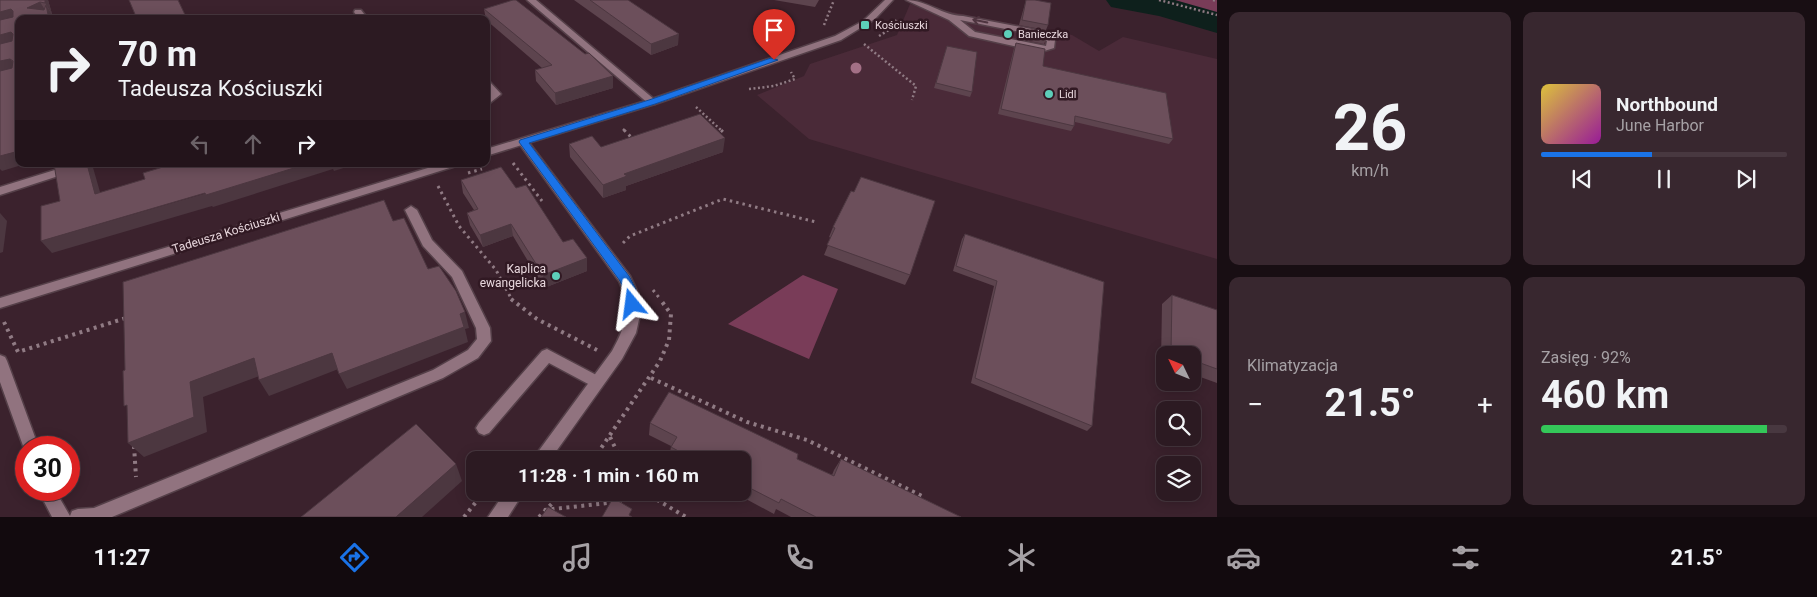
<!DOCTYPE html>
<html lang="pl">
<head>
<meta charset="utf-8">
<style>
  :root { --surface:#2c1a22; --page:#38272f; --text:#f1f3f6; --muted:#a6a1a5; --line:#483840; --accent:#1a73e8 }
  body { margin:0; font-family:Roboto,sans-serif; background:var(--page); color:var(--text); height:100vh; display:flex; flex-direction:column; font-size:19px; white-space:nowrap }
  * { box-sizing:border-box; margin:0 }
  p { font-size:16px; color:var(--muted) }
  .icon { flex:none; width:28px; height:28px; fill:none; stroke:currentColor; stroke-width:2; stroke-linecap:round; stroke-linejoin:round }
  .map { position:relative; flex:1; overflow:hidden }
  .sheet { display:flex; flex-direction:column; gap:12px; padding:12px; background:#180e13; width:600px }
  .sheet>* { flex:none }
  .hud { position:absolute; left:15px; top:15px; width:475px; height:152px; border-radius:10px; box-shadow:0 2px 12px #0003,0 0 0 1px var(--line); background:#2c1a22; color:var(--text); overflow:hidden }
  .needle { width:32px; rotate:313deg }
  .controls { position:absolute; left:1156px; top:346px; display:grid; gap:10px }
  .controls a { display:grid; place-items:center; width:45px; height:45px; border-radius:10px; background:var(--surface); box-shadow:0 2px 12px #0003,0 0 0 1px var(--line); font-size:25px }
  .speed { position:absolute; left:15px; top:436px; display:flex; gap:10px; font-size:25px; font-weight:700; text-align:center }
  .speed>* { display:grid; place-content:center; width:65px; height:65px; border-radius:50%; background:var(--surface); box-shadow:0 2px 12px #0003,0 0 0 1px var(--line); line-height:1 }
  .speed .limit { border:8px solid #d22; background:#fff; color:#111 }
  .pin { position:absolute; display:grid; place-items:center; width:42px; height:42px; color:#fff; margin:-51px -21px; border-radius:50% 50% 50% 0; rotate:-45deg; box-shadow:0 0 5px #0007 }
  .pin .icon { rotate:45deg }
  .me { position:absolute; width:55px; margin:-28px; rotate:344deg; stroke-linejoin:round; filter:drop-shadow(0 0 4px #0008) }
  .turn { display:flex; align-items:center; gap:18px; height:105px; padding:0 20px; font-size:22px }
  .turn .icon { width:65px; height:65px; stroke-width:2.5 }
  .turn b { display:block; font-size:35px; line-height:42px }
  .lanes { display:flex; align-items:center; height:48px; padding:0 20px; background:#0003; justify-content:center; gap:25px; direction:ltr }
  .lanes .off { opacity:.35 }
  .big { font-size:38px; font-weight:700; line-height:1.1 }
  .sheet .card { flex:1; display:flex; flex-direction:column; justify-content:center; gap:8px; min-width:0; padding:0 18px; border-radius:10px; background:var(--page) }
  .sheet .dial { align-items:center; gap:0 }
  .dial b { font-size:65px; line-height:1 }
  .song { display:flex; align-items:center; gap:15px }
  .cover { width:60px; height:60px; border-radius:8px; background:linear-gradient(135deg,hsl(50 70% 55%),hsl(300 70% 35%)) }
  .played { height:5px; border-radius:2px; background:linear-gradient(90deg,var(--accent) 45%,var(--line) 45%) }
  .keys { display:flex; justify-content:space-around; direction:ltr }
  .heat { display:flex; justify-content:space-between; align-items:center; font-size:28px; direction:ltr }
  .charge { height:8px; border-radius:4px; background:linear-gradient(90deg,#34c759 92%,var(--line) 0) }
  .sheet .tiles { flex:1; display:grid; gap:12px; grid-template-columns:repeat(2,1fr) }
  .trip { position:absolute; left:466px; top:451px; width:285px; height:50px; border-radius:10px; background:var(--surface); box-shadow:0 2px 12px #0003,0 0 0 1px var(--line); font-weight:700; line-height:50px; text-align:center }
  .menu { display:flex; height:80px; justify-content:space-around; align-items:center; background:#120a0e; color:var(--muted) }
  .menu .icon { width:35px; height:35px }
  .menu .current { color:var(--accent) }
  .menu b { font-size:22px; color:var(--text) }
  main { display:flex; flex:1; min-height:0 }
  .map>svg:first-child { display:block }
  .built { fill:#4a2a38 }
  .green { fill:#793c58 }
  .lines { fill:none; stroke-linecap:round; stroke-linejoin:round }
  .river { fill:#0e201c; fill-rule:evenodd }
  .lane-casing { stroke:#554049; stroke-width:3 }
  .street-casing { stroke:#554049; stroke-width:3 }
  .secondary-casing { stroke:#554049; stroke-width:3 }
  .path-far2 { stroke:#907b84; stroke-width:2.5; stroke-dasharray:2 2.5; stroke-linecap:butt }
  .path-far1 { stroke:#907b84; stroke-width:3; stroke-dasharray:2.5 4; stroke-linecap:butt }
  .path { stroke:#907b84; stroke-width:4; stroke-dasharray:3 4.5; stroke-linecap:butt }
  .lane { fill:#91737f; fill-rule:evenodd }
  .street { fill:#91737f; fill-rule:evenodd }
  .secondary { fill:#91737f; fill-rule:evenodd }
  .tree { fill:#a37086 }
  .wall { fill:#5d444e }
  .shaded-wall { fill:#4c3740 }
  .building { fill:#6c4f5b; stroke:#4c3740 }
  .oneway { stroke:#4e343f }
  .route { fill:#1a73e8; stroke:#114b97 }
  .poi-dot { fill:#5dceb9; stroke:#311923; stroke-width:2 }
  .labels { text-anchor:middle; stroke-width:5; stroke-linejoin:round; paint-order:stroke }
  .far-poi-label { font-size:11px; fill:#e8d7dd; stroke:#311923; text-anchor:start }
  .street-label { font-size:12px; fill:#e8d7dd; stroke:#311923 }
  .poi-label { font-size:12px; fill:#e8d7dd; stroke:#311923; text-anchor:end }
</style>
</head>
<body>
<main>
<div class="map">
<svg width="1217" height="517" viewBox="0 0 1217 517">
  <rect width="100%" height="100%" fill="#3b222d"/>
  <!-- built -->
  <polygon class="built" points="910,4 1072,35 1099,51 1123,37 1217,59 1217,259 809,139 757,95 804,76 810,64 897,35"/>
  <!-- green -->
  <g class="green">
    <polygon points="1141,0 1217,0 1217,21"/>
    <polygon points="803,275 838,289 809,359 728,324"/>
  </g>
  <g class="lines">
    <!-- river -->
    <polygon class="river" points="1106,0 1175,0 1217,12 1217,33 1159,16 1111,7"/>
    <!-- lane casing -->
    <g class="lane-casing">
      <g id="lane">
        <polygon points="527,0 536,0 655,100 655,104 649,104"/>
        <path d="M906 0C927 0 943 16 963 16L1047 32 1055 40 1054 48 1041 52 969 36 949 20ZM960 20 1041 36 1047 41 1046 46 975 32Z"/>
        <polygon points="355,10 361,10 368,19 359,19 354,12"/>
        <polygon points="486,80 489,81 501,94 486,106 486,98 491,94 486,89"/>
        <polygon points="74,164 90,164 89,166 0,195 0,187"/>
        <polygon points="411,206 417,210 432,240 462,271 490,328 491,341 478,358 443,378 112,517 52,517 38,490 55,490 70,516 72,511 78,509 94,508 433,370 468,350 477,339 476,328 452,277 423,246 405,210"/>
        <polygon points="547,349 602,378 604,382 602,386 597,388 592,386 549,363 489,433 484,435 479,433 476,428 479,423 542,351"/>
        <polygon points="0,355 5,357 7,361 39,448 26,448 26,454 0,382"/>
      </g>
    </g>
    <!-- street casing -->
    <g class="street-casing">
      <g id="street">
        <path d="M523 139 527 140 630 276 638 293 640 315 636 333 622 359 550 460H532L612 351C626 326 631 308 619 281L518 142Z"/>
        <polygon points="505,492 524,492 508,517 488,517"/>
      </g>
    </g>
    <!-- secondary casing -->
    <g class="secondary-casing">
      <g id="secondary">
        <polygon points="885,0 893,0 875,19 841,40 655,104 486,156 486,149 649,100 835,36 863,21"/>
        <polygon points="441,164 457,164 456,166 0,308 0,298"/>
      </g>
    </g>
    <!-- path-far2 -->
    <g class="path-far2">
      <polyline points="1159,0 1217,15"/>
      <polyline points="1213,0 1217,1"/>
      <polyline points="824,25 834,0"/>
      <polyline points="879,36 892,28 897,19"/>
      <polyline points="864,44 916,86 912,100"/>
      <polyline points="749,89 774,86 795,79 791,72"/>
      <polyline points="696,107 722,131"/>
      <polyline points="623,129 625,131"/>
    </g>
    <!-- path-far1 -->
    <g class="path-far1">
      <polyline points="624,130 633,139"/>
      <polyline points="717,134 723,132 721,130"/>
      <polyline points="513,163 542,201"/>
      <polyline points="468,173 482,169"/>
      <polyline points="438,186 459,226 496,270 512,300"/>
      <polyline points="623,243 630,236 723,199 816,222"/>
      <polyline points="653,290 661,300"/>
    </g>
    <!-- path -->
    <g class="path">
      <polyline points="511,299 537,319 597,350"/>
      <polyline points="4,322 18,352 126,318"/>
      <polyline points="651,378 747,422 807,440 924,497"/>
      <polyline points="610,437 621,460"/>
      <polyline points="134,446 136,477"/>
      <polyline points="511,460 520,449"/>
      <polyline points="593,460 660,361 669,340 671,314 660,299"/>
      <polyline points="644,492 686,517"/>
      <polyline points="544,510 626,501 631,492"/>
      <polyline points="464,517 484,492"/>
      <polyline points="539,517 563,492"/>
    </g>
    <!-- lane -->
    <use href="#lane" class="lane"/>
    <!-- street -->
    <use href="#street" class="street"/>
    <!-- secondary -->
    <use href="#secondary" class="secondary"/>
  </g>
  <!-- trees -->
  <circle class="tree" cx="856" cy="68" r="5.5"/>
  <!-- wall -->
  <g class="wall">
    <polygon points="0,0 48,0 52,14 51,14 54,19 19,19 2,171"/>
    <polygon points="574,0 628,0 678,45 651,55"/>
    <polygon points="774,0 819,0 815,7"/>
    <polygon points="1026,0 1035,0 1048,25 1046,30 1019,25"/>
    <polygon points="484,9 613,76 613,88 556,105 536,81 535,70 542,68 486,20"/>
    <polygon points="1020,28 1046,39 1044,44 1016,38"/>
    <polygon points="1016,43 1043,66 1173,139 1169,144 1075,122 1074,126 1071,131 998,114 1014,48"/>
    <polygon points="947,46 972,92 970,97 934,88"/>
    <polygon points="569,144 601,147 723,152 626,186 626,190 603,198 570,157"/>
    <polygon points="461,180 516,188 563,242 587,258 587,271 544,288 513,236 483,247 470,225 467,213 474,210 463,193"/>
    <polygon points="851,191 910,275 905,285 824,255 831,238 829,237 833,227"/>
    <polygon points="965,234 1104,282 1092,426 1087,431 971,383 994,286 953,271 962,239"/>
    <polygon points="1172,295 1217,310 1217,383 1192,374 1192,355 1165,355 1165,364 1161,362 1162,304"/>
    <polygon points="650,423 797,459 832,475 834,470 841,459 961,517 791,517 776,509 774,514 733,492 742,492 742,460 671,460 669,459 671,446 649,435"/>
  </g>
  <!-- shaded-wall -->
  <g class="shaded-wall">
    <polygon points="45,0 48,0 52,14 45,3"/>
    <polygon points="40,2 47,13 27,8"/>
    <polygon points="46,5 53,16 54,19 49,19"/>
    <polygon points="11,9 19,20 0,25 0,12"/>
    <polygon points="11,32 19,43 0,48 0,35"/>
    <polygon points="679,34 678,45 651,55 651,44"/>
    <polygon points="10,59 19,70 0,75 0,61"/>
    <polygon points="613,76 613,88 556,105 555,93"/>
    <polygon points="725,138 723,152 626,186 626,190 603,198 603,185 624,174"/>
    <polygon points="19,151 19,164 25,164 2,171 0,169 0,156"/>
    <polygon points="87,164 92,164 104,206 95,194"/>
    <polygon points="307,164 356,164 334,171 333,169 213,207 212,206 52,253 41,241"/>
    <polygon points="0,213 7,221 3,252 0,253"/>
    <polygon points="511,224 513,236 483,247 480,235"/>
    <polygon points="587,258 587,271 544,288 543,275"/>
    <polygon points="465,312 469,328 465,329 468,342 347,389 339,374"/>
    <polygon points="332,353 341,368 269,396 259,380"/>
    <polygon points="254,358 265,374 203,397 207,432 144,457 128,443 190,382"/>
    <polygon points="456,464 462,481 422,517 396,517"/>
  </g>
  <!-- building -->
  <g class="building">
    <polygon points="0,0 45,0 45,3 40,2 27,8 44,10 46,5 49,19 19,19 19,151 0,156 0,71 12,68 13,61 10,59 0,61 0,44 12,41 13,34 11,32 0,35 0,20 13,17 13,11 11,9 0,12"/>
    <polygon points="129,0 178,0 187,19 137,19"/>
    <polygon points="513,0 516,0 585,54 589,53 613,76 555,93 535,70 552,65 484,9"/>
    <polygon points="590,0 628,0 679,34 651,44"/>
    <polygon points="1026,0 1035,0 1051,3 1048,25 1022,20"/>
    <polygon points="1020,28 1043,33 1047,36 1046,39 1019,33"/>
    <polygon points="1016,43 1045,49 1043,66 1166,93 1173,139 1075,116 1074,126 1001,109"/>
    <polygon points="947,46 977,52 972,92 936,83"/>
    <polygon points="700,114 725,138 624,174 627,176 603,185 569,144 592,136 601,147"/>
    <polygon points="54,164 87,164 95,194 145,179 143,173 173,164 307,164 206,195 205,193 41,241 41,206 60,201"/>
    <polygon points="501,167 516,188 526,185 563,242 573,239 587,258 543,275 511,224 480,235 467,213 478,209 461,180"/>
    <polygon points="861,177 935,201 910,275 827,245 835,228 833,227 851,191 854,192"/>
    <polygon points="384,200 393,221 404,218 428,269 439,266 456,291 465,312 460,314 464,327 339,374 332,353 259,380 254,358 190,382 194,417 128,443 127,405 124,406 123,371 125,370 123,282"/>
    <polygon points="965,234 1104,282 1092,426 975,378 997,281 956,266"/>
    <polygon points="1172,295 1217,310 1217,369 1192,360 1192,355 1178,355 1171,353"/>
    <polygon points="669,392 798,454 797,459 834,476 841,459 961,517 816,517 781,499 779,503 742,484 742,460 695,460 671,447 677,437 650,423"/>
    <polygon points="416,424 456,464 396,517 301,517"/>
    <polygon points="613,498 632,509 629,515 632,517 602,517"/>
    <polygon points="548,507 566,517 541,517"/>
  </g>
  <!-- one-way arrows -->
  <defs><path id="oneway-shaft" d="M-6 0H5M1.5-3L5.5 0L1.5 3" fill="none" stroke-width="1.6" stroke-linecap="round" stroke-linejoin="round" transform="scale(1.25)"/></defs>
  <use class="oneway" href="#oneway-shaft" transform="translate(980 21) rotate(-168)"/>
  <!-- route -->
  <path class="route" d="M771 58 778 60 655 104 529 143 629 276C634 285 641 297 637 307H628L625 293 620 281 519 142 520 140 649 100Z"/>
  <!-- markers -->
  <g class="poi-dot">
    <rect x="860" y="20" width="10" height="10" rx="2.5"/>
    <circle cx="1008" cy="34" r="5"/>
    <circle cx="1049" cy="94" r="5"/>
    <circle cx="556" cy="276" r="5"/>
  </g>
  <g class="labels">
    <!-- far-poi labels -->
    <g class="far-poi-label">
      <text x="875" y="29">Kościuszki</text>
      <text x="1018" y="38">Banieczka</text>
      <text x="1059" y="98">Lidl</text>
    </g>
    <!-- street labels -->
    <g class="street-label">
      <text transform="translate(226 233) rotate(-17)" y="4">Tadeusza Kościuszki</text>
    </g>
    <!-- poi labels -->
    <g class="poi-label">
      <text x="546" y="273">Kaplica<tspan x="546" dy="14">ewangelicka</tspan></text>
    </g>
  </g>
</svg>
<div class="controls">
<a><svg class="needle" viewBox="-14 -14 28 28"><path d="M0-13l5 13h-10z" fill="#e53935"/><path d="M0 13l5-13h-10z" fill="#a6a1a5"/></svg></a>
<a><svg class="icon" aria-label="search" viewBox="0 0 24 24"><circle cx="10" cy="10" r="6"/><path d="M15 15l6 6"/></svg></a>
<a><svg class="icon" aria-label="layers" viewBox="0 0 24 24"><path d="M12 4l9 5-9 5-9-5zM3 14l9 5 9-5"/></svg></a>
</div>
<div class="speed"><div class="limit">30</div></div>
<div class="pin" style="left:774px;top:60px;background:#d93025"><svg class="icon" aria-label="arrive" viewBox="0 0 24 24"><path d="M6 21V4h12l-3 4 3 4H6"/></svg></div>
<svg class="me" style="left:632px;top:304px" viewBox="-20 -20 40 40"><path d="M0-17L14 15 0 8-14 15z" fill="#1a73e8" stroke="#fff" stroke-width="4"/></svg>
<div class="trip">11:28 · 1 min · 160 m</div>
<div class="hud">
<div class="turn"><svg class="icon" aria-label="right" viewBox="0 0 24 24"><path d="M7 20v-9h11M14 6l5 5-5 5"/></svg><div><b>70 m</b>Tadeusza Kościuszki</div></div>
<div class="lanes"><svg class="icon off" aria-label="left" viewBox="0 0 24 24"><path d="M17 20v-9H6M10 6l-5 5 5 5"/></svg><svg class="icon off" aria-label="ahead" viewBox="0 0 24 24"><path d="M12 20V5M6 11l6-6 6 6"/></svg><svg class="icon" aria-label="right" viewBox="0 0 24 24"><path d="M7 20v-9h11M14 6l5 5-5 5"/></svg></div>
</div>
</div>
<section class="sheet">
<div class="tiles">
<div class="card dial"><b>26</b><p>km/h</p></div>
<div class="card">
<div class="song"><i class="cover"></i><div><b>Northbound</b><p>June Harbor</p></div></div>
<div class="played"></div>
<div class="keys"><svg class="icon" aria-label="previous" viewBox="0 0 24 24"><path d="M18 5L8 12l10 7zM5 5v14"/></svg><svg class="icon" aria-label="pause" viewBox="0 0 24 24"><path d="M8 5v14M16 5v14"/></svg><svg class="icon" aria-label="next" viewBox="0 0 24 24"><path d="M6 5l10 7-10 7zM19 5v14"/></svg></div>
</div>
<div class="card"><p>Klimatyzacja</p>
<div class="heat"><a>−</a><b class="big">21.5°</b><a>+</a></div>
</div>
<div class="card"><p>Zasięg · 92%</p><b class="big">460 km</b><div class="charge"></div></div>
</div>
</section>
</main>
<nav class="menu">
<b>11:27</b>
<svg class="icon current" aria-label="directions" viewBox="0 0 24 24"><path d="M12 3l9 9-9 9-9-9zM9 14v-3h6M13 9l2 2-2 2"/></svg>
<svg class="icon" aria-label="music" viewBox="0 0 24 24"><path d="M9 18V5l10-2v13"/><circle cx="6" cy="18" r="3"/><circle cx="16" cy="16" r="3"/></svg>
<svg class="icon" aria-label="phone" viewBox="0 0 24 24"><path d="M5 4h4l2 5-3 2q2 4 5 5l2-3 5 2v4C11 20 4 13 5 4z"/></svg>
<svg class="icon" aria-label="climate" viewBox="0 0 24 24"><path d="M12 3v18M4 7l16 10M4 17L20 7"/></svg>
<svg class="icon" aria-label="car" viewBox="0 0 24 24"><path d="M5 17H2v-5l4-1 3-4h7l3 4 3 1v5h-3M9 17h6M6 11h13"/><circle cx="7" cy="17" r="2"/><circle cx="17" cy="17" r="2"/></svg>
<svg class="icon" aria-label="filters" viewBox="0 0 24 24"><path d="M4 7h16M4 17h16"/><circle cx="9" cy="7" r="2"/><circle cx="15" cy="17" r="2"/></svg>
<b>21.5°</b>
</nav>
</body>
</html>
